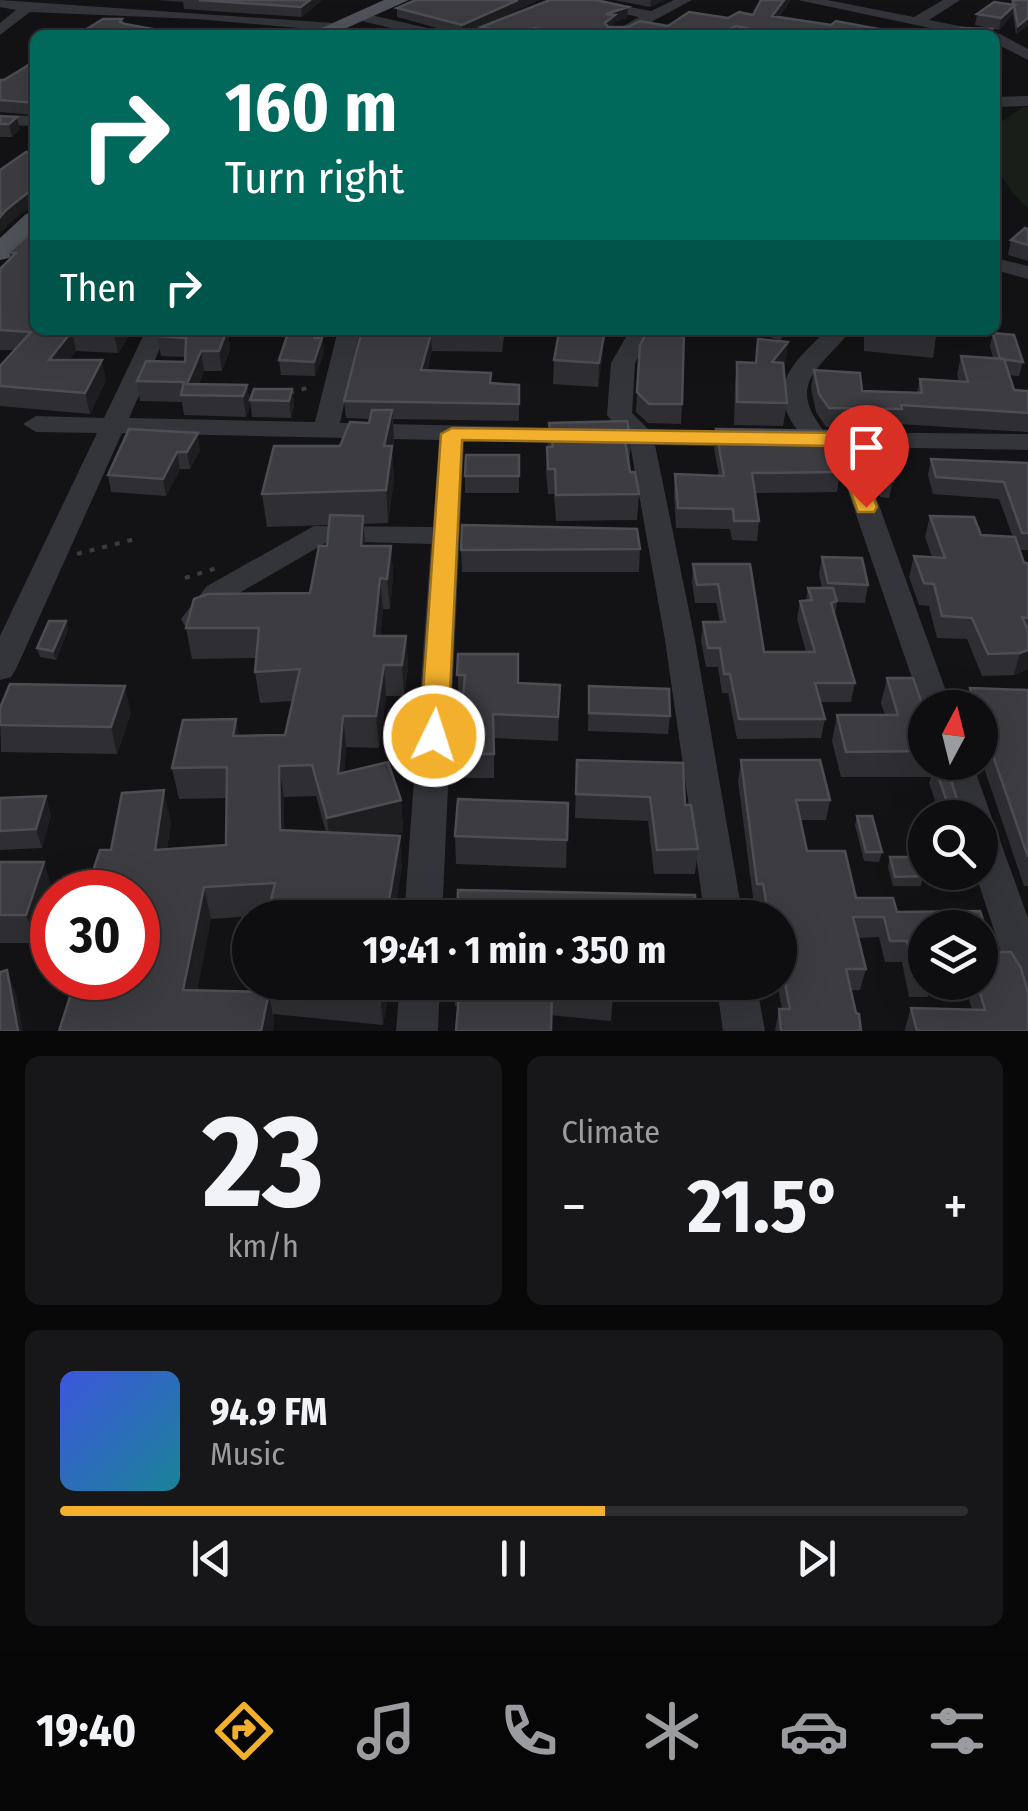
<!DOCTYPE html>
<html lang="en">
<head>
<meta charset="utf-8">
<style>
  :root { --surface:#0e0e10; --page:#171719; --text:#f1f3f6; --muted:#9b9c9f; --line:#2e2e30; --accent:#f3b02d }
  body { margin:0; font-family:"Fira Sans Condensed",sans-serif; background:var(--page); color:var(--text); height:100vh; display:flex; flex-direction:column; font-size:38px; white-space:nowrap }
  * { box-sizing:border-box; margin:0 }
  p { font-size:32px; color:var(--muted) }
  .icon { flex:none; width:55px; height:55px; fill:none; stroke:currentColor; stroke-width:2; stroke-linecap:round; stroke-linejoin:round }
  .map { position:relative; height:1031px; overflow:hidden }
  .panel { display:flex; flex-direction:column; gap:25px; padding:25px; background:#080809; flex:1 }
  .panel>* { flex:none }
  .top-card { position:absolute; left:30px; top:30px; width:970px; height:305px; border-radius:15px; box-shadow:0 10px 40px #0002,0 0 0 2px var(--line); background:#00695c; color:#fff; overflow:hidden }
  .needle { width:65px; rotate:7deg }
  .tools { position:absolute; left:908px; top:690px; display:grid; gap:20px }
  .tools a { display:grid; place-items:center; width:90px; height:90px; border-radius:50%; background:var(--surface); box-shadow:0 10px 40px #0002,0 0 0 2px var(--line); font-size:50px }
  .speed { position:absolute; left:30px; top:870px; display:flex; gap:20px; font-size:50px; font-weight:700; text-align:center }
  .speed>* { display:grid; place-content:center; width:130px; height:130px; border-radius:50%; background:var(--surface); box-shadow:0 10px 40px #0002,0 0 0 2px var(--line); line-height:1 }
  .speed .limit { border:15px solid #d22; background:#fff; color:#111 }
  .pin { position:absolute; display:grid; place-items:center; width:85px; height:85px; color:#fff; margin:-102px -42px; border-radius:50% 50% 50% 0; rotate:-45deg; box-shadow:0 0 10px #0007 }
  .pin .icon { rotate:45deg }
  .me { position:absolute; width:110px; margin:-55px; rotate:4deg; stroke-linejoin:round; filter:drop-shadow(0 0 8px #0008) }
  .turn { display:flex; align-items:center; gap:35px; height:210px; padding:0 30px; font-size:45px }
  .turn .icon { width:130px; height:130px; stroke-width:2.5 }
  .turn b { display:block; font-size:70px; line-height:85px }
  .then { display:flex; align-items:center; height:95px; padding:0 30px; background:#0003; gap:20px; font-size:38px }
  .big { font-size:75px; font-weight:700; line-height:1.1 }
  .panel .card { flex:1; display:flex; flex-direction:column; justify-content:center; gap:15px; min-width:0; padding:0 35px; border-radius:15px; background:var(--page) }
  .panel .dial { align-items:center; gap:0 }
  .dial b { font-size:130px; line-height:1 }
  .song { display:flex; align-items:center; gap:30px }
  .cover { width:120px; height:120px; border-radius:15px; background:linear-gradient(135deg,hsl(230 70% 55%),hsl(190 70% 35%)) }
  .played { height:10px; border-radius:5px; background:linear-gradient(90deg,var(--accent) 60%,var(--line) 60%) }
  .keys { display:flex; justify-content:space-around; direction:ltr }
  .heat { display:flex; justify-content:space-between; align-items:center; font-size:55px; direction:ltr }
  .panel .tiles { flex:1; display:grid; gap:25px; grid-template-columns:1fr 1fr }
  .card:last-child { grid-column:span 2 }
  .trip { position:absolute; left:232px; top:900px; width:565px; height:100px; border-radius:50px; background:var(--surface); box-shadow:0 10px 40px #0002,0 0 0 2px var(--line); font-weight:700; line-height:100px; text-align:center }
  .dock { display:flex; height:160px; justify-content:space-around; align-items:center; background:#060606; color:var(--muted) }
  .dock .icon { width:70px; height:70px }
  .dock .selected { color:var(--accent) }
  .dock b { font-size:45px; color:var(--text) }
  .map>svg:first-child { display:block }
  .green { fill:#19201a }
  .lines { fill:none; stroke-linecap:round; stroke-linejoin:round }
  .path { stroke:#3a3c41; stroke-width:4; stroke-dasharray:5 8; stroke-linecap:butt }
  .minor { fill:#34353a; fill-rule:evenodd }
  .major { fill:#505259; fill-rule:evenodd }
  .wall { fill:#2f2f33; fill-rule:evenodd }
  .shaded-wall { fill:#1e1e21 }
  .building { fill:#3c3c41; stroke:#4c4e53; stroke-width:2.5 }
  .route { fill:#f3b02d; stroke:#9e721d; stroke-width:2.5 }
</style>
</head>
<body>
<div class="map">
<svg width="1028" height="1031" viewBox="0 0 1028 1031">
  <rect width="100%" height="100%" fill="#131315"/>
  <!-- green -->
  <path class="green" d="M1023 107H1028V208C1002 186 989 159 997 125Z"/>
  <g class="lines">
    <!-- path -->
    <g class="path">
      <polyline points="289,393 314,386"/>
      <polyline points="77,554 139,538"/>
      <polyline points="185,578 217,568"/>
    </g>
    <!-- minor -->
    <g class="minor">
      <polygon points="0,0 334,23 341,27 334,31 196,19 30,12 0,35 0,23 16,10 0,7"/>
      <polygon points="547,0 566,0 486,35 466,35"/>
      <polygon points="594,0 651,11 674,0 692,0 627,35 608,35 639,17 588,7 588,1"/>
      <polygon points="798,0 827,0 914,17 943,0 960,0 929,20 1000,34 1028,49 1028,60 995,43 995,35 963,35"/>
      <polygon points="362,13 445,32 447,35 421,35 357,20 357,14"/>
      <polygon points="1028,96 1028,106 995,107 995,97"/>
      <polygon points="0,115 35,116 35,126 0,125"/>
      <polygon points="995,258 1028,266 1028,279 995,270"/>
      <polygon points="146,330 168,330 129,418 315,422 338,330 360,330 340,423 618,429 607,415 611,363 630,330 652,330 635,363 632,413 648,429 759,434 763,439 750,447 655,445 695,640 743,918 705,918 665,640 630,444 464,441 442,918 404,918 431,544 329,541 227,600 207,626 185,626 181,619 207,586 314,526 433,527 439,440 122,433 16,669 11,677 0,680 0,636 97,433 36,432 23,424 36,416 104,418"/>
      <path d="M827 330H851C822 368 784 382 825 432L1028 434V450L858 447 952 708H925V716L833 447H793L780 439 784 434 798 431C764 386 794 362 827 330Z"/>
      <polygon points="938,762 972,762 992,818 989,824 998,835 1028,918 1028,990 1014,985 1008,973 975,872 980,872 980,818 956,818"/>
      <polygon points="400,982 440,982 438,1031 396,1031"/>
      <polygon points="716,982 756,982 765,1031 723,1031"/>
    </g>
    <!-- major -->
    <g class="major">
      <polygon points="384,0 409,0 331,35 306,35"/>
      <polygon points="35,211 35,233 9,258 0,260 0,238 26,214"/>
    </g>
  </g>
  <!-- wall -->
  <g class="wall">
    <polygon points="157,0 322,0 302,17 184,9 183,2"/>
    <polygon points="416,0 539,0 463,35 397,17 397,8"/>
    <polygon points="614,0 665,0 650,7"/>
    <polygon points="761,0 791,0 779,17 900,35 474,35 481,32 481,27 627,18 614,22 614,27 668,26 753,15"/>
    <polygon points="1011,0 1028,0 1028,25 1016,34 1013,14 999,30 975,25 977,14 1011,4"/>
    <polygon points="35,61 35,115 0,112 0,80 4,80"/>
    <polygon points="0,116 20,129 12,137 0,137"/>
    <polygon points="35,229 133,330 118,353 76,351 69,360 106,380 90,414 0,406 0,366 15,350 0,350 0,269 11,259 9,252"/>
    <polygon points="1028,229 1028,261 1008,255 1011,240"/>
    <polygon points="228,330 230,349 222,371 204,371 199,384 247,385 250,406 246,417 184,415 182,402 140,401 137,381 185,362 186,357 161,356 157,336"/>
    <polygon points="289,330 324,330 322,338 324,353 315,376 281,375 279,360"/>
    <path d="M362 330H505L502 352 432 351 427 371 491 383 519 385V421L393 419 394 442 392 452 394 479 388 523 363 524 365 546H391L393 575 390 609H383L380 636H406L408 667 404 696H386L379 748 346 747 344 772 401 800 403 832 388 836 402 868 267 915 211 919 197 990 268 992 267 982H391L383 1025 273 1014 274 1024 72 992 67 978H138L111 850 171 822 167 849 226 845 227 798 179 799 172 768 239 736 285 735 293 701 260 703 255 672 256 658 192 659 186 628 310 593 327 546 329 525 267 527 262 494 340 446 369 423 370 419 346 418 344 401ZM316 796 326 832 284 830V797Z"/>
    <polygon points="707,330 730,330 723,336"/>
    <polygon points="749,330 783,330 781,341"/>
    <polygon points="864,330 937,330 933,358 864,351"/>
    <polygon points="993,333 1023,362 1019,376 1009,375 1014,390 1028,391 1028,432 899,424 898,428 826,427 816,412 811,388 814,370 862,391 917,393 920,379 959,382 957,374 961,356 993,358 990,346"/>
    <polygon points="604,335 602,359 598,387 553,384 554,360"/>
    <polygon points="788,342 785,365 784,367 787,403 783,426 734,425 735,385 737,362 755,363"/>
    <polygon points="640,345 682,404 681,424 648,423 636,412"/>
    <polygon points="292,389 294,405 291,418 252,417 250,400"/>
    <polygon points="549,423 631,441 629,466 639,494 637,520 556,521 554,494 548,494 546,472"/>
    <polygon points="129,429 200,450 190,469 180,469 166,496 111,492 108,475"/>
    <polygon points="716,429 840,472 837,492 755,493 759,521 757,541 732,540 730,529 676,528 674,494 675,474 719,476 714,448"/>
    <polygon points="519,455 519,493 465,493 465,476"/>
    <polygon points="931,459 1028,463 1028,550 1020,550 1024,563 1028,563 1028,669 1014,675 982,676 967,639 937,638 929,606 919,605 909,577 914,556 932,557 925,537 930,516 981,535 1013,537 999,499 933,494 928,475"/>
    <polygon points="876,461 893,481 889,498 880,497 873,478"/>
    <polygon points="640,549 639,572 462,572 461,550"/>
    <polygon points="822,557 868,585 865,603 837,602 835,615 855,683 851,702 820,702 825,719 821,738 737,739 728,693 722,693 718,667 706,667 701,641 703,622 720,622 716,603 695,603 692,582 693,564 750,564 764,652 806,652 797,619 800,601 806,601 808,588 822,588 819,574"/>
    <polygon points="66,621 68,630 56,660 40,657 37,648"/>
    <polygon points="458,654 518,683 560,685 558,741 494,738 494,778 459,778 458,754 463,699 458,699"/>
    <polygon points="887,678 925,712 925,762 936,762 958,802 954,818 941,818 929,783 931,777 841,777 832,741 837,715 885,715 881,703"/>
    <polygon points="589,686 670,716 668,734 588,731"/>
    <polygon points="970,688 1028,690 1028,886 1024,886 980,756 980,708 964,708"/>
    <polygon points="0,708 131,713 117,754 1,752"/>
    <polygon points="577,760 685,805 698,849 695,874 654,874 648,821 575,818"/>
    <path d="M741 760H820L830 800 826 820H800L807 851H845L856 898H893L897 912 980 911 994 952H1011L1021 968 1028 993V1031H905V1028L911 1008 972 1010 966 987 931 985 928 997H909L902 962H885L879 937 858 938 866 969 860 990H850L856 1013 859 1014 861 1031H775L779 1009H782L777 982H780V918H762L760 905H754L738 781ZM925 928H980V982H925Z"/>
    <polygon points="0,798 51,815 42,848 0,850"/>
    <polygon points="568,803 566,868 456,864 455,836"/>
    <polygon points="857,816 882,852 879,862 864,861 855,825"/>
    <polygon points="890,857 923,876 921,886 893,886 888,867"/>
    <polygon points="0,862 44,862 52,890 36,943 0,943"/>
    <polygon points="454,982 612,982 613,995 611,1021 455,1006"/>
  </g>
  <!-- shaded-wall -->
  <g class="shaded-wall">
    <polygon points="310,0 322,0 302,17 301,7"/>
    <polygon points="518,0 539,0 463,35 462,25"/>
    <polygon points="651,0 665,0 650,7"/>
    <polygon points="784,0 791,0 771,27 772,16"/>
    <polygon points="1015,5 1012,16 999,30 1001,18"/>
    <polygon points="628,7 627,18 614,22 614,27 604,34 606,14"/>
    <polygon points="1028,18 1028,25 1016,34 1018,26"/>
    <polygon points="736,26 735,35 720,35 720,34"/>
    <polygon points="535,28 535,35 519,35"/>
    <polygon points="17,117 20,129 12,137 9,124"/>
    <polygon points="35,187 35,203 9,224 0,234 0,217 6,210"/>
    <polygon points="116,330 133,330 118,353 114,333"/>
    <polygon points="228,330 230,349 222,371 219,351"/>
    <polygon points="318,330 324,330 317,352 315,338"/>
    <polygon points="72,331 76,351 53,380 49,360"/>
    <polygon points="431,334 432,351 422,388 421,370"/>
    <polygon points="604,335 602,359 598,387 599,363"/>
    <polygon points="322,338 324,353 315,376 314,362"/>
    <polygon points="788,342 785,365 769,385 772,362"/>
    <polygon points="201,351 204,371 194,395 187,384"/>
    <polygon points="102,360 106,380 90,414 85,393"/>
    <polygon points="247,385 250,406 246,417 243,396"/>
    <polygon points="292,389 294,405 291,418 289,401"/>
    <polygon points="392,410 394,442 392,452 394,479 388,523 384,446"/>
    <polygon points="198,433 200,450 190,469 187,452"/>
    <polygon points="177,452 180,469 166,496 163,479"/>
    <polygon points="363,516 365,546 361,546"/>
    <polygon points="391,546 393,575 390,609 387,579"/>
    <polygon points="380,578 383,609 377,666 374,636"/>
    <polygon points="66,621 68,630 56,660 53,651"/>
    <polygon points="406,636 408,667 404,696 402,665"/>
    <polygon points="1028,650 1028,669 1014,675 1020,653"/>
    <polygon points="384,665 386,696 379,748 376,716"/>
    <polygon points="125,686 131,713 117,754 111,727"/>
    <polygon points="343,716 346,747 342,805 338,774"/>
    <polygon points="236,719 242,750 233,736"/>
    <polygon points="279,766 284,797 284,861 280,830"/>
    <polygon points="164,790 171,822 162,881 155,850"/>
    <polygon points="46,796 51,815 42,848 36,829"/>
    <polygon points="401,800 403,832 331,850 327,818"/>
    <polygon points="400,836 402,868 394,918 386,918"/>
    <polygon points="44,862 52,890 36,943 26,915"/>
    <polygon points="204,887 211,919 191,1022 183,990"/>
    <polygon points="7,970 17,997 23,1031 17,1031"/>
    <polygon points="382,982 391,982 383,1025 380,993"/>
    <polygon points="269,992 274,1024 273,1031 261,1031"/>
  </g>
  <!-- building -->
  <g class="building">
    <polygon points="199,0 310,0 301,7"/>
    <polygon points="416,0 518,0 462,25 397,8"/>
    <polygon points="550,0 596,0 628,7 606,14 615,15 605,23 608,27 628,27 640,21 668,26 689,12 728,18 739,12 753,15 761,0 784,0 772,16 831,25 836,21 900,33 898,35 780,35 736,26 720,34 710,32 704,35 562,35 535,28 519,35 474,35 489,29 481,27"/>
    <polygon points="1013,0 1028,0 1028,18 1018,26"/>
    <polygon points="994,2 1015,5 1001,18 977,14"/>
    <polygon points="103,19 122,19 120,22 125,24 164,31 160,35 77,35"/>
    <polygon points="961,28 992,29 986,35 954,35"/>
    <polygon points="35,61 35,103 0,100 0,80 4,80"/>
    <polygon points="0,116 17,117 9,124 0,124"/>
    <polygon points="26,152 35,152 35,187 6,210 0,217 0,170"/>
    <polygon points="1025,228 1028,229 1028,245 1011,240"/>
    <polygon points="35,229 35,330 116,330 114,333 72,331 49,360 102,360 85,393 0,386 0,366 31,332 0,330 0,269 16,253 9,252"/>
    <polygon points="160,330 227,330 219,351 201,351 187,384 247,385 243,396 181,395 184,382 137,381 146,361 185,362 186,338 157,336"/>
    <polygon points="289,330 318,330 315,338 322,338 314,362 279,360"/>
    <polygon points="362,330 503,330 502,336 431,334 421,370 491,373 490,383 519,385 519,404 344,401"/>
    <polygon points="648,330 684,330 682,404 649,404 637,392 640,345"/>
    <polygon points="887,330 937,330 938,335"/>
    <polygon points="559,332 604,335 599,363 554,360"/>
    <polygon points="993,333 1014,335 1023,362 1000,359"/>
    <polygon points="758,339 788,342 772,362 783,363 787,403 737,402 737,362 756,363"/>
    <polygon points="961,356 1004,359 1014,390 1028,391 1028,413 901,405 902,409 829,408 819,394 814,370 860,373 862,391 922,393 920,379 968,382"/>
    <polygon points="254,389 292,389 289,401 250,400"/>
    <polygon points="372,410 392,410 384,446 392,446 386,490 262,494 274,446 340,446 350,422 369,423"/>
    <polygon points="627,421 631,441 625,441 630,472 635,472 639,494 556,495 555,469 548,469 547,447 553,447 549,423"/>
    <polygon points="129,429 198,433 187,452 177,452 163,479 108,475"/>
    <polygon points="716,429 827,431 840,472 752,473 759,521 734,521 733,509 678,508 675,474 724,476"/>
    <polygon points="466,455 519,455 519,476 465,476"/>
    <polygon points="931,459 1028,463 1028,533 1022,533 1004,482 936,477"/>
    <polygon points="876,461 887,461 893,481 883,480"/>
    <polygon points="330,515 363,516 361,546 391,546 387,579 380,578 374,636 406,636 402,665 384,665 376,716 343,716 338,774 388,762 401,800 327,818 312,765 279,766 280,830 400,836 386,918 267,918 275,883 204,887 183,990 269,992 261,1031 59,1031 76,978 138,978 138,892 86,892 100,850 111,850 122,793 164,790 155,850 226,845 227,767 172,768 183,720 236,719 233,736 285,735 300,669 255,672 259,628 186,628 194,599 208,594 310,593 319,546 327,546"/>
    <polygon points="930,516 974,517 981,535 1015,537 1024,563 1028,563 1028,618 1022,617 1028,630 1028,650 1020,653 988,654 972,618 942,616 934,584 924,583 914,556 945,558"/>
    <polygon points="462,525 637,529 640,549 461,550"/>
    <polygon points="822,557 862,558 868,585 828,583"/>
    <polygon points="693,564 750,564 764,652 815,652 800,601 812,600 808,588 833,588 837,601 831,603 855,683 815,683 825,719 739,719 730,674 724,674 720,648 708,648 703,622 725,622 718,584 697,585"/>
    <polygon points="49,621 66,621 53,651 37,648"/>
    <polygon points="458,654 518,654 518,683 560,685 558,717 493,714 494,754 458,754 465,675 457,675"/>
    <polygon points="887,678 913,678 925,712 925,751 846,752 837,715 898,715"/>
    <polygon points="10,684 125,686 111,727 0,725 0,708"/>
    <polygon points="589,686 669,689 670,716 589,713"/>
    <polygon points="970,688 1028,690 1028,857 980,718 980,708 976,708"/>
    <polygon points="577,760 683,763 685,805 691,805 698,849 657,850 650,797 576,794"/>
    <polygon points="741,760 820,760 830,800 796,800 807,851 845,851 856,898 893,898 897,912 980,911 994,952 1011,952 1021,968 1028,993 1028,1031 917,1031 911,1008 985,1010 977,982 980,982 980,928 925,928 925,976 915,976 907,941 890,941 884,917 853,917 866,969 846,969 856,1013 859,1014 861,1031 781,1031 779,1009 790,1009 780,956 780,918 769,918 763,884 757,884"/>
    <polygon points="934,764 946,764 958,802 947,802"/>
    <polygon points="46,796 36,829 0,831 0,798"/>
    <polygon points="458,799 568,803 567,840 455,836"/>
    <polygon points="857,816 872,816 882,852 866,852"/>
    <polygon points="890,857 918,857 923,876 895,877"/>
    <polygon points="0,862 44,862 26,915 0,915"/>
    <polygon points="458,890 695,895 697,918 457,918"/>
    <polygon points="7,970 18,1031 0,1031 0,972"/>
    <polygon points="270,982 382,982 380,993"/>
    <polygon points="460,982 612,982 613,995 552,989 551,1031 456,1031"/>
  </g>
  <!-- route -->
  <polygon class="route" points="452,428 842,433 853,440 877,507 874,512 858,512 834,446 462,440 448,736 444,743 425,743 420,736 441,434"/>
</svg>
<div class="tools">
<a><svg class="needle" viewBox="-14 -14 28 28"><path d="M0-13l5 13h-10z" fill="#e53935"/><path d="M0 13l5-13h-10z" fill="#9b9c9f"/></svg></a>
<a><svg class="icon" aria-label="search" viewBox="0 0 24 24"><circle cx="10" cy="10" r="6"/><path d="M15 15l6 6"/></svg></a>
<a><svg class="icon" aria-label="layers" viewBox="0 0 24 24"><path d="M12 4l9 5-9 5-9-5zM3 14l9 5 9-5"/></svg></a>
</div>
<div class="speed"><div class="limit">30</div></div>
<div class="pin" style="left:866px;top:507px;background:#d93025"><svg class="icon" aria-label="arrive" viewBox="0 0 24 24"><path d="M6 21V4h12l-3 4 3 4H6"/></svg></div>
<svg class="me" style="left:434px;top:736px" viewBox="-20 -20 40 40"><circle r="17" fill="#f3b02d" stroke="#fff" stroke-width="3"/><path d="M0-11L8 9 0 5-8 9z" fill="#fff"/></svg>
<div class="trip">19:41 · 1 min · 350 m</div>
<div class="top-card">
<div class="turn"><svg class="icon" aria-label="right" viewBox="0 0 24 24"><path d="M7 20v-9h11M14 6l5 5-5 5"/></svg><div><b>160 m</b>Turn right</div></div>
<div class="then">Then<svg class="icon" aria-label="right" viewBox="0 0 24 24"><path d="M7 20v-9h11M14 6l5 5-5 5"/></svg></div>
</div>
</div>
<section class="panel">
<div class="tiles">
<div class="card dial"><b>23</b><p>km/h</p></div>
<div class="card"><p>Climate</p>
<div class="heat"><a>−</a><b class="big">21.5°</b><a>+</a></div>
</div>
<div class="card">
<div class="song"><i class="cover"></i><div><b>94.9 FM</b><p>Music</p></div></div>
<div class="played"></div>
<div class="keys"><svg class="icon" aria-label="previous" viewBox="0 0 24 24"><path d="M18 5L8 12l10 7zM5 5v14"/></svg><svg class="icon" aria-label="pause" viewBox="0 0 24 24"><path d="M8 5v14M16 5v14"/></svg><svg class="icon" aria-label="next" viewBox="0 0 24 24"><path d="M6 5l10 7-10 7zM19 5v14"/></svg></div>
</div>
</div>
</section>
<nav class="dock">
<b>19:40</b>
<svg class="icon selected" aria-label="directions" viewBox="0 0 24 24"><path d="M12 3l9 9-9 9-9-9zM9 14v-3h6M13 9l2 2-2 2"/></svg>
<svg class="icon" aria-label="music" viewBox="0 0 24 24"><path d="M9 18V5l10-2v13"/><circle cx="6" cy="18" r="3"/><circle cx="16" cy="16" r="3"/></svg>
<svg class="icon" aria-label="phone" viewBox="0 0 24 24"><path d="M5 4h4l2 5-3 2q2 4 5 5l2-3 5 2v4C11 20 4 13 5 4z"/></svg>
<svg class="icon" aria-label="climate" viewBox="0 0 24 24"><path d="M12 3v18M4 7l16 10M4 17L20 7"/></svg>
<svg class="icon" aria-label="car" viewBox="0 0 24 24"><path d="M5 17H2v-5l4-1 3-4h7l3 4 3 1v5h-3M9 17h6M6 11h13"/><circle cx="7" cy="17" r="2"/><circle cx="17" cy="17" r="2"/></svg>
<svg class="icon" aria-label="filters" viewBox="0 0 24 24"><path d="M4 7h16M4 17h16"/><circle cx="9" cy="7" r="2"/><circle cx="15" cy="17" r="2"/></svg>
</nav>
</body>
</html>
